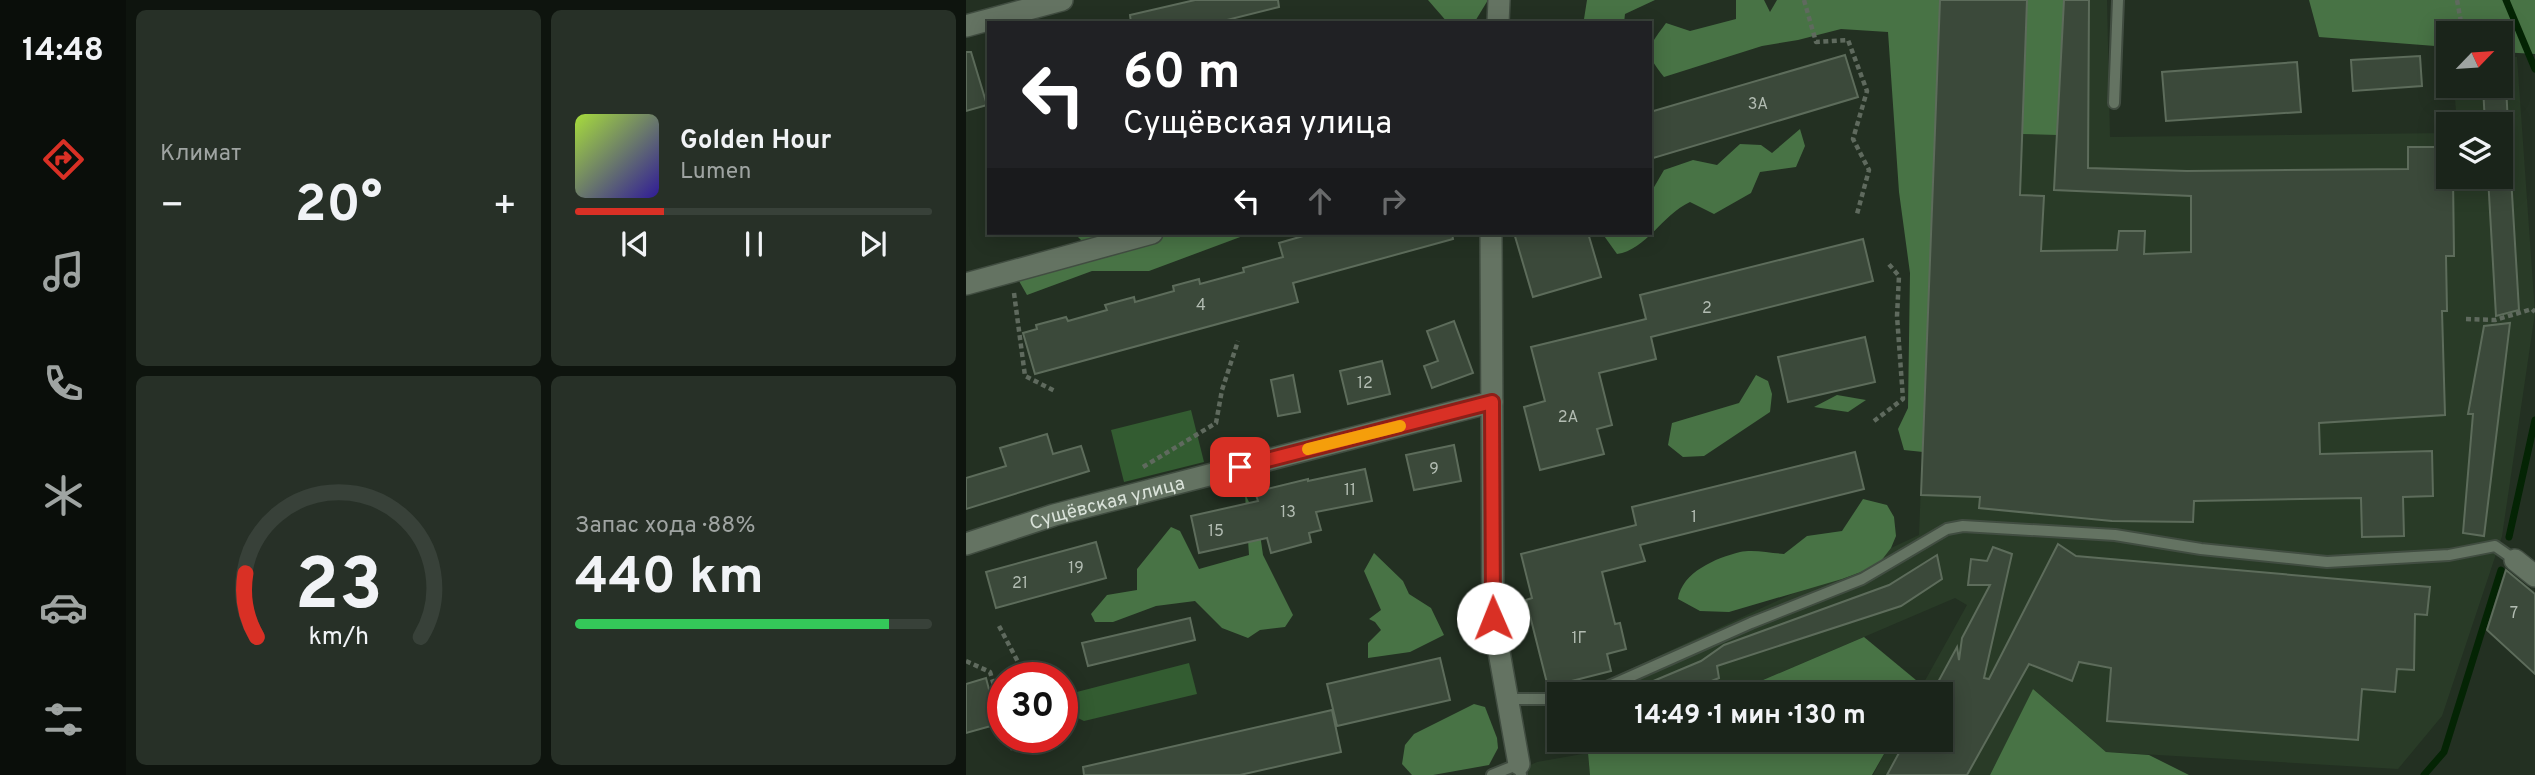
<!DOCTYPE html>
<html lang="ru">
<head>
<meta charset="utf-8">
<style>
  :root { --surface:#1a241a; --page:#273027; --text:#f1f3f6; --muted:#9fa4a2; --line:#384139; --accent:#d93025 }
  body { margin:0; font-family:Overpass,sans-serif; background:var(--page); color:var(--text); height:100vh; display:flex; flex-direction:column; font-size:26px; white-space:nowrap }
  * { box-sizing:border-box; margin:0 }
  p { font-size:23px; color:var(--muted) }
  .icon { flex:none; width:38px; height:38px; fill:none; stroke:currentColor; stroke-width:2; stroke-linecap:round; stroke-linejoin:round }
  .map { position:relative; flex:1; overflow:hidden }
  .drawer { display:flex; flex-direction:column; gap:10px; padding:10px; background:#0e140e; width:840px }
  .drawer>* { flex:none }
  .top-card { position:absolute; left:21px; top:21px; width:665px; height:214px; border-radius:0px; box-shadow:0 4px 18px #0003,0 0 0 2px var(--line); background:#202124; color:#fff; overflow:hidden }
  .needle { width:46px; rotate:65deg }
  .buttons { position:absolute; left:1470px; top:21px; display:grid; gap:14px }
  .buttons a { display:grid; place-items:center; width:77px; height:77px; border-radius:0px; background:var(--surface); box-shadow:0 4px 18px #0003,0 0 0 2px var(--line); font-size:35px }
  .speed { position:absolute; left:21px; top:662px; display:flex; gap:14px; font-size:35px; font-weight:700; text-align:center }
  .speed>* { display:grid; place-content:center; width:91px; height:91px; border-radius:50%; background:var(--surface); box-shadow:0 4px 18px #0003,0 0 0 2px var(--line); line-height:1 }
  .speed .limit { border:10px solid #d22; background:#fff; color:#111 }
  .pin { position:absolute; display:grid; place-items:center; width:60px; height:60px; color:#fff; margin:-30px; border-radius:14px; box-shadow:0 4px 10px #0006 }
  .me { position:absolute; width:77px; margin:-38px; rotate:359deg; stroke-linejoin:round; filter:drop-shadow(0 0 5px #0008) }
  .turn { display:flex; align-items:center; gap:24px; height:147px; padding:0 21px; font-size:32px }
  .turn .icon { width:91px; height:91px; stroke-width:2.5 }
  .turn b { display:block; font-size:49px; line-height:60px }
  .lanes { display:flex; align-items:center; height:66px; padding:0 21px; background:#0003; justify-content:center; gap:35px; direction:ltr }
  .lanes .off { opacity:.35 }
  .big { font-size:52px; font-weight:700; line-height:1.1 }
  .drawer .card { flex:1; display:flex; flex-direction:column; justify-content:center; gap:10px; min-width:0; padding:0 24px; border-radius:10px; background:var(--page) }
  .drawer .dial { align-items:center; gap:0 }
  .dial svg { height:182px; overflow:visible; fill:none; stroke:var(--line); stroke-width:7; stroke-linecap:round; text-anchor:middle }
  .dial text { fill:var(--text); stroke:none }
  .song { display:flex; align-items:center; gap:21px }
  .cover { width:84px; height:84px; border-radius:10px; background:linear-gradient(135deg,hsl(80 70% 55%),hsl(250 70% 35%)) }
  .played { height:7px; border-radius:4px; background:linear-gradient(90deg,var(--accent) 25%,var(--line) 25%) }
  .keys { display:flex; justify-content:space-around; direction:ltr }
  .heat { display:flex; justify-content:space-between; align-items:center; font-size:38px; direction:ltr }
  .charge { height:10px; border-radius:5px; background:linear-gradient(90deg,#34c759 88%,var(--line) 0) }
  .drawer .tiles { flex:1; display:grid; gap:10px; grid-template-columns:repeat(2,1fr) }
  .trip { position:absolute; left:581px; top:682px; width:406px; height:70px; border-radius:0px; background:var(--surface); box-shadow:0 4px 18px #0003,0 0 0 2px var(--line); font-weight:700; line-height:70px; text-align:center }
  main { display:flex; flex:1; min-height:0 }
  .tab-bar { display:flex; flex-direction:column; width:126px; justify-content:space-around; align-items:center; background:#0a0e0a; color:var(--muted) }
  .tab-bar .icon { width:49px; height:49px }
  .tab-bar .active { color:var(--accent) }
  .tab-bar b { font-size:32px; color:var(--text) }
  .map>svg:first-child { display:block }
  .built { fill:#293b27 }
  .green { fill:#335c31 }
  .forest { fill:#487345 }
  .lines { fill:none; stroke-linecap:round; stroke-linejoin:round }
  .stream { stroke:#042404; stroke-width:7 }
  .building { fill:#3b493a; stroke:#5d6c5b; stroke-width:2 }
  .service-casing { stroke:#414d41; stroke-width:14 }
  .minor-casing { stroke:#414d41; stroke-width:24 }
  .path { stroke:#5f6a5e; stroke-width:4.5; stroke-dasharray:5 3.5; stroke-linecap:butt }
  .service { stroke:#647362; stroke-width:10 }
  .minor { stroke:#647362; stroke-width:21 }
  .route-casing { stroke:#8d1f18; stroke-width:18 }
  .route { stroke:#d93025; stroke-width:12 }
  .slow { stroke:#f59e0b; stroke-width:12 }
  .labels { text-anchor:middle; stroke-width:7; stroke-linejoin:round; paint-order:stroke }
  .number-label { font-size:16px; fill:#b2bcb2 }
  .street-label { font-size:19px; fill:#dae3da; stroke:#233022 }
</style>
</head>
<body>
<main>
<nav class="tab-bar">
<b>14:48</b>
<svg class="icon active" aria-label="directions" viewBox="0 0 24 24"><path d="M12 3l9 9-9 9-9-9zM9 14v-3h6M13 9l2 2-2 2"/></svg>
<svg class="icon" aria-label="music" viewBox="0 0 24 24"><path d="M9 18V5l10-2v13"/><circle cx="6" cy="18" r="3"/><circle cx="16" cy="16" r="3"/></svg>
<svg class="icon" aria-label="phone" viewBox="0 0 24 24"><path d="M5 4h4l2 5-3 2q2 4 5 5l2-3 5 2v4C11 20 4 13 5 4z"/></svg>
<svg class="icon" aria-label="climate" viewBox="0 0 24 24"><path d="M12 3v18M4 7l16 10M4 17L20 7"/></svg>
<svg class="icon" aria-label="car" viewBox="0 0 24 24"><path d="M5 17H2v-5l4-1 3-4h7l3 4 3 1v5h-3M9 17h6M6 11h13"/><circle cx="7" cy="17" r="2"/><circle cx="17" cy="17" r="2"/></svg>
<svg class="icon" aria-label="filters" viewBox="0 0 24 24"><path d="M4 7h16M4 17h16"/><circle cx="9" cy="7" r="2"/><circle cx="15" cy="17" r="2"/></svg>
</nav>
<section class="drawer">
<div class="tiles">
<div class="card"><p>Климат</p>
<div class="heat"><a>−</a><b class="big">20°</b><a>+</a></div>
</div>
<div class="card">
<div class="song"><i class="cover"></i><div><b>Golden Hour</b><p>Lumen</p></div></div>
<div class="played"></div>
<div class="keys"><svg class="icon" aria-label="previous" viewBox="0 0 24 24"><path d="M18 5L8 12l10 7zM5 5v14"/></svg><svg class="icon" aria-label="pause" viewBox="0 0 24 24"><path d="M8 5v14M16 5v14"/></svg><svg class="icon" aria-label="next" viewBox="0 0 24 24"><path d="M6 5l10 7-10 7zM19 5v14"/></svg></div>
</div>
<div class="card dial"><svg viewBox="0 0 100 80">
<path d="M14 69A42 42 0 1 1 86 69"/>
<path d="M14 69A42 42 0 0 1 9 41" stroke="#d93025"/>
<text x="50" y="56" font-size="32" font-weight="700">23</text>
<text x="50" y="72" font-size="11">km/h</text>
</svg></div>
<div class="card"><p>Запас хода · 88%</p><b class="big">440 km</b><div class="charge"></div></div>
</div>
</section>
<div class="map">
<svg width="1569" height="775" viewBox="0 0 1569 775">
  <rect width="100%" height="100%" fill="#233022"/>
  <!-- built -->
  <g class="built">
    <polygon points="974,0 1141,0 1144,137 1482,133 1482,177 1535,177 1535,124 1491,124 1488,86 1535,86 1535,57 1551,57 1569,313 1536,536 1476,716 1432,769 1140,752 1067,689 1024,775 907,775 926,740 975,740 975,695 951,695 1001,605 989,598 762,695 649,695 641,680 953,535"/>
    <polygon points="622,753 624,775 542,775 571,762"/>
  </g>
  <!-- green -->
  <g class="green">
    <polygon points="225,410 238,462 158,482 145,430"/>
    <polygon points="223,663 231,694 118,721 110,717 103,694"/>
  </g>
  <!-- forest -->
  <g class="forest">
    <polygon points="462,0 522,0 508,23 482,23"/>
    <polygon points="621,0 689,0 659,14 658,23 612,23 618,19"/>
    <path d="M770 0H798L804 12 811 0H974L957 452 938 450 932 429 942 408 944 273 933 192 922 32 875 29 832 40 796 46 698 77C677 51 681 49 700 23L724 31 770 19Z"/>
    <polygon points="1061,0 1098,0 1091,135 1056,134"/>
    <polygon points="1343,0 1569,0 1569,54 1535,52 1535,33 1482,33 1482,47 1353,37"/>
    <path d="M834 129 839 146 830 167 794 172 785 193 748 214 724 202C696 215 680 250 651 254L636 233H684V194L698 170 727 160 751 165 774 144 795 145 806 153Z"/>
    <polygon points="108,233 285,233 183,271 126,271 61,295 53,281 130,255"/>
    <polygon points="790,375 802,381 806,394 804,412 738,456 717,457 702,445 706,423 773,403"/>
    <polygon points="871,395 900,400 882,412 848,407"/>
    <polygon points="279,494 292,520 297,555 327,615 319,627 294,630 282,638 256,628 229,601 190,606 147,622 129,622 125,614 141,595 171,590 171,569 205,527 214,531 233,569 283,555"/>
    <path d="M897 499 921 505 928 517 930 536 925 548 911 566 876 579 763 612 734 611 712 599C716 572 750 558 774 552 787 549 805 553 818 554L841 536 876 531Z"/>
    <polygon points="408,553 437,581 443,594 465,608 478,635 444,652 402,658 402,643 415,630 409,622 403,619 415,610 398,571"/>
    <polygon points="898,637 956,685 951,695 762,695"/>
    <polygon points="1067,689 1140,752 1183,755 1223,775 1024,775"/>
    <polygon points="508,704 519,707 531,738 532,748 523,765 467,775 446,775 436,764 439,745 448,734"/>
    <polygon points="654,740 926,740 906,775 624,775 622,753"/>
  </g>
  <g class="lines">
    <!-- stream -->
    <g class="stream">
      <polyline points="1540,0 1569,69"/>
      <polyline points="1543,537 1569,420"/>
      <polyline points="1458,775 1478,752 1535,570"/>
    </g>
  </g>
  <!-- building -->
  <g class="building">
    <polygon points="229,0 312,0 313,7 249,23 165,23 164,15"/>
    <polygon points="974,0 1061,0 1054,195 1078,196 1075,251 1151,250 1153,231 1179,231 1178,254 1225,252 1225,196 1088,190 1098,0 1123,0 1122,168 1221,171 1442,169 1442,147 1482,147 1482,177 1487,177 1488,256 1480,256 1481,311 1476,311 1479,415 1353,423 1354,454 1466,451 1467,496 1437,497 1438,536 1396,537 1395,498 1228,501 1227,522 1146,521 1013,508 1014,497 955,495"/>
    <polygon points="0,52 5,52 21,105 0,111"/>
    <polygon points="879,55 892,97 684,159 684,112"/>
    <polygon points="1454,56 1456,86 1387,91 1385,60"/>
    <polygon points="1331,62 1335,112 1200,121 1196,72"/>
    <polygon points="1517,86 1540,86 1542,124 1519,124"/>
    <polygon points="1522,177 1545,177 1553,310 1530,316"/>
    <polygon points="336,233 486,233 487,239 327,283 332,302 69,374 57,333 71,329 70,325 100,317 102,321 141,310 139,305 168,297 169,302 208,291 207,286 233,279 234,284 278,272 277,268 317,257 313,243 337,236"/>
    <polygon points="548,233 622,233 635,277 567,297"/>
    <polygon points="897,239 907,281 685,337 690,359 633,373 646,425 631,429 638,454 574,470 558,407 579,401 565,347 680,319 674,295"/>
    <polygon points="488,321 507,373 466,388 458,366 472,361 461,331"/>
    <polygon points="1544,323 1518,536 1497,533 1507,414 1502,414 1518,326"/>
    <polygon points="899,337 909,382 822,402 812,357"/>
    <polygon points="416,361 424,394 382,404 374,371"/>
    <polygon points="327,375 334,412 312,416 305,380"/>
    <polygon points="81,434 87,454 115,446 123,471 0,509 0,478 40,466 34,448"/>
    <polygon points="488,445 495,481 448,490 440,455"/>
    <polygon points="889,452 898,489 674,545 679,561 636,572 649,624 654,623 660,649 641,654 645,671 582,687 560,600 566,598 555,554 670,525 666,507"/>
    <polygon points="399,469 406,501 350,512 355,530 343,533 345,542 305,553 301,538 233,553 225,516 292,501 289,492 342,479 342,481"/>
    <polygon points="130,542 140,578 30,608 20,572"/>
    <polygon points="1092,544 1110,556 1464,587 1461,615 1449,614 1448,670 1431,669 1429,692 1396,689 1392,740 1141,721 1145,668 1113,662 1106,681 1063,664 1001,775 921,775 940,740 975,740 975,695 965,695 991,647 993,660 996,638 1024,585 1002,585 1005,559 1021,561 1027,547 1046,554 1018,678 1023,679"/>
    <polygon points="971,555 976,579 935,606 751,666 753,678 711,695 654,695 735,661 758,645 923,585"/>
    <polygon points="1540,570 1569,594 1569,674 1521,630"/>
    <polygon points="224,618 229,640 122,666 116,643"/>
    <polygon points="474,658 484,700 371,726 361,684"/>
    <polygon points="20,678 32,724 0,733 0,684"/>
    <polygon points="366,710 375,752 274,775 118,775 117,767"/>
  </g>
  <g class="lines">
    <!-- service casing -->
    <g class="service-casing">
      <g id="service">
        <polyline points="1148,103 1152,0"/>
        <polyline points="623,695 785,623 896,579 981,529 997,526 1149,535 1235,549 1361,562 1483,555 1529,546 1549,560"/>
        <polyline points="540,699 593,699"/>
        <polyline points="526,775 553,764 555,775"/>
      </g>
    </g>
    <!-- minor casing -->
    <g class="minor-casing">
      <g id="minor">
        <polyline points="532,23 533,0"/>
        <polyline points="0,26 96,0"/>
        <polyline points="525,233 527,618 553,764"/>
        <polyline points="0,284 186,233"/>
        <path id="s1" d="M0 544 88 515 526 402"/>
        <polyline points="1549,560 1569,576"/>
      </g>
    </g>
    <!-- path -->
    <g class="path">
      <polyline points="838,0 850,42 882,40 901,91 887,139 903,170 891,214"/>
      <polyline points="1491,0 1497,33"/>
      <polyline points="48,293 59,376 89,391"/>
      <polyline points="1500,319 1529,320 1566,309 1569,312"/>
      <polyline points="908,421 937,399 931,316 933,276 921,262"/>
      <polyline points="177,467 250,423 256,390 272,341"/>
      <polyline points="33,626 60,677"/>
      <polyline points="0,661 24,672 37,715"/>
      <polyline points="43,737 47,750"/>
      <polyline points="90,737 91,739"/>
    </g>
    <!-- service -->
    <use href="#service" class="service"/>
    <!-- minor -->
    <use href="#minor" class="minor"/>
  </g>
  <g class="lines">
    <!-- route casing -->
    <g class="route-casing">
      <polyline id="route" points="274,467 526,402 527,618"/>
    </g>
    <!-- route -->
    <use href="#route" class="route"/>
    <!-- slow -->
    <polyline class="slow" points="342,449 434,426"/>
  </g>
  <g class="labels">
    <!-- number labels -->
    <g class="number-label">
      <text x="792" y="109">3А</text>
      <text x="235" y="310">4</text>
      <text x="741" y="313">2</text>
      <text x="399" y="388">12</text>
      <text x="602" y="422">2А</text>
      <text x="468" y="474">9</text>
      <text x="384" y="495">11</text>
      <text x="322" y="517">13</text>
      <text x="728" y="522">1</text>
      <text x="250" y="536">15</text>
      <text x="110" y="573">19</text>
      <text x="54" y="588">21</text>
      <text x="1548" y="618">7</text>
      <text x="613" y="643">1Г</text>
    </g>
    <!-- street labels -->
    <g class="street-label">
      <text dy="7" stroke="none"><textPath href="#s1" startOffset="147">Сущёвская улица</textPath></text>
    </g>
  </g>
</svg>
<div class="buttons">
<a><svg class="needle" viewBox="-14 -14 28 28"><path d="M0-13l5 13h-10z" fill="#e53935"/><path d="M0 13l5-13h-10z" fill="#9fa4a2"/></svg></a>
<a><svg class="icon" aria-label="layers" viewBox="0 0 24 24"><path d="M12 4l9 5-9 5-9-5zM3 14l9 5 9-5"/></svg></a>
</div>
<div class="speed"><div class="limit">30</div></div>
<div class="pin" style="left:274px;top:467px;background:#d93025"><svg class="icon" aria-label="arrive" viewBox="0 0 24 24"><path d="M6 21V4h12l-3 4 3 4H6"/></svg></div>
<svg class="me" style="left:527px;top:618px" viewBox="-20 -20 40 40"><circle r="19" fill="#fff"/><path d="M0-13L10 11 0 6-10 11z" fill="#d93025"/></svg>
<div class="trip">14:49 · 1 мин · 130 m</div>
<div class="top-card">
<div class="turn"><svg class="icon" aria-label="left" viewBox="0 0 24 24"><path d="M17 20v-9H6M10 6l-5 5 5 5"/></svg><div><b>60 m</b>Сущёвская улица</div></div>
<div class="lanes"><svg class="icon" aria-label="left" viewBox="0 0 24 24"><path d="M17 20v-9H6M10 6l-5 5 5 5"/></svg><svg class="icon off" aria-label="ahead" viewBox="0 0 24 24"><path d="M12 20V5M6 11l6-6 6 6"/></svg><svg class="icon off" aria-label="right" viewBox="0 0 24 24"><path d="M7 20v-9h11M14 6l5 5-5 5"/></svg></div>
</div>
</div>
</main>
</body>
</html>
